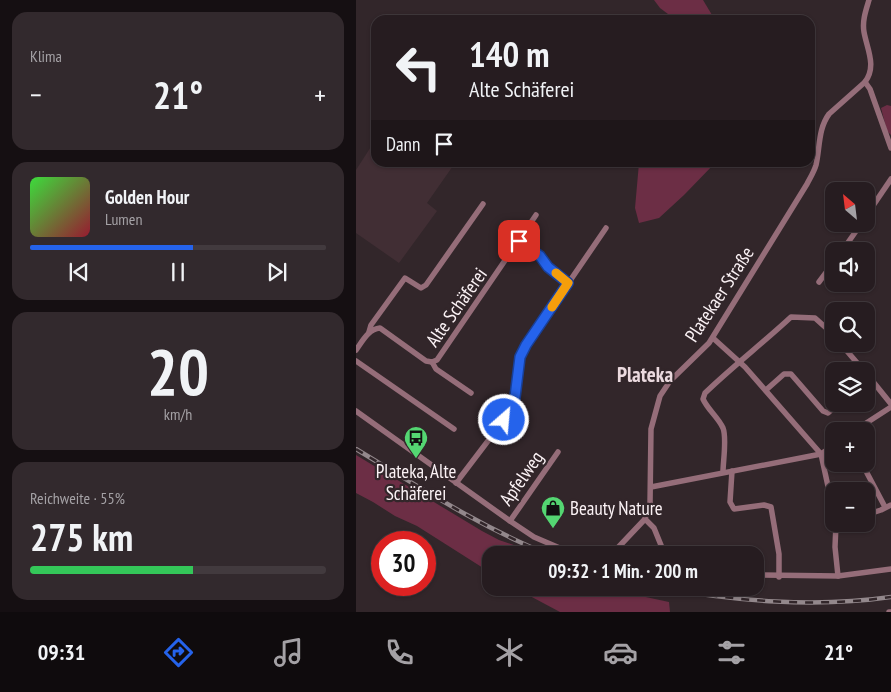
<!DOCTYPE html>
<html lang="de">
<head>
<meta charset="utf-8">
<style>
  :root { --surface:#261c20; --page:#32292d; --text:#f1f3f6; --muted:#a4a1a5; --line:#423a3e; --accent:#2563eb }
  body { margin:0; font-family:"PT Sans Narrow",sans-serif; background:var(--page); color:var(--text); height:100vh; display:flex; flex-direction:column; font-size:19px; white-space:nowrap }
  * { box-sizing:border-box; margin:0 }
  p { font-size:16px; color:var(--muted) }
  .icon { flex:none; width:28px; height:28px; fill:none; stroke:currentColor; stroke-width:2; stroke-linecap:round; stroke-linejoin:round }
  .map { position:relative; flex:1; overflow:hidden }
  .details { display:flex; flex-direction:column; gap:12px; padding:12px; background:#150f12; width:356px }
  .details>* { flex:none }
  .hud { position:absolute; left:15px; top:15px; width:444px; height:152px; border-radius:15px; box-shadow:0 1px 4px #0004,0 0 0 1px var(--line); background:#261c20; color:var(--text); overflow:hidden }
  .needle { width:32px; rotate:332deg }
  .controls { position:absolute; left:469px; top:182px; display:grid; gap:10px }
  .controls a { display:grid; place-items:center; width:50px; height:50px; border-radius:10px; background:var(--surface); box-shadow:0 1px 4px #0004,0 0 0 1px var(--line); font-size:25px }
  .speed { position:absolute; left:15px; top:531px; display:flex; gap:10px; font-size:25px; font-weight:700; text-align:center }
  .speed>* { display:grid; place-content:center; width:65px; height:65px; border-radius:50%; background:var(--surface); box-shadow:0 1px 4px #0004,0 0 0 1px var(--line); line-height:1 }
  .speed .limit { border:8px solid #d22; background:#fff; color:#111 }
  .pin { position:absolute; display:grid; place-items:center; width:42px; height:42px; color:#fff; margin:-21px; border-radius:10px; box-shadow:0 2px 8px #0006 }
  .me { position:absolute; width:55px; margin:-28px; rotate:27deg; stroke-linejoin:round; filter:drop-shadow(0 0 4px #0008) }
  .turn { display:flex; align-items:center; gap:18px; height:105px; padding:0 15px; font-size:22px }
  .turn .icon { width:65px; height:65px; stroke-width:2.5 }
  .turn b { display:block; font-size:35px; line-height:42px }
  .then { display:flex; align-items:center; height:48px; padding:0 15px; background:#0003; gap:10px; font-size:19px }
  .big { font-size:38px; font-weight:700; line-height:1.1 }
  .details .widget { flex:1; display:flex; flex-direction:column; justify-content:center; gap:8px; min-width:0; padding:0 18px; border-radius:15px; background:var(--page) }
  .details .dial { align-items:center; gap:0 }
  .dial b { font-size:65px; line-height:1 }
  .song { display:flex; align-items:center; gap:15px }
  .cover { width:60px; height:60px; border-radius:8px; background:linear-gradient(135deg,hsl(120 70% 55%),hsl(350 70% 35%)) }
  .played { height:5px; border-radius:2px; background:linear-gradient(90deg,var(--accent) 55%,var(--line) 55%) }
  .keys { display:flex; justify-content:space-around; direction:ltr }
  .heat { display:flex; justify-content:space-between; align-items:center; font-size:28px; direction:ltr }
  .charge { height:8px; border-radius:4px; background:linear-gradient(90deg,#34c759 55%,var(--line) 0) }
  .trip { position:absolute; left:126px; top:546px; width:282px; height:50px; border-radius:15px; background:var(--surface); box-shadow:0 1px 4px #0004,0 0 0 1px var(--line); font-weight:700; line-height:50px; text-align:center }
  .dock { display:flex; height:80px; justify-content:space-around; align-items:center; background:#0f0b0d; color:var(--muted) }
  .dock .icon { width:35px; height:35px }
  .dock .current { color:var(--accent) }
  .dock b { font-size:22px; color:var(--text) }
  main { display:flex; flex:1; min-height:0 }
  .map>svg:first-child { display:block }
  .built { fill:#412e34 }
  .green { fill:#6c2e45 }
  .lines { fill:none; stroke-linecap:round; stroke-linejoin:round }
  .minor { stroke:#956d79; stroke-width:5.5 }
  .rail-casing { stroke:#93888c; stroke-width:4.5 }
  .rail { stroke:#32262a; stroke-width:2.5; stroke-dasharray:8; stroke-linecap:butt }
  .route-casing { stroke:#184099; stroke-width:12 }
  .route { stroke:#2563eb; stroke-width:9 }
  .slow { stroke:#f59e0b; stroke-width:9 }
  .labels { text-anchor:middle; stroke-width:4.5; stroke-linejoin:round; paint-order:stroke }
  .street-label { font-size:19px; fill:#fbf2f5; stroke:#32262a }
  .poi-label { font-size:19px; fill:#fbf2f5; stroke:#32262a }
  .quarter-label { font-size:21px; font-weight:bold; fill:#ebdadf; stroke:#32262a }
</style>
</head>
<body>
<main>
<section class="details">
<div class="widget"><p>Klima</p>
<div class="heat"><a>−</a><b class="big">21°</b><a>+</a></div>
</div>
<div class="widget">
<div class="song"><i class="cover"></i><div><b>Golden Hour</b><p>Lumen</p></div></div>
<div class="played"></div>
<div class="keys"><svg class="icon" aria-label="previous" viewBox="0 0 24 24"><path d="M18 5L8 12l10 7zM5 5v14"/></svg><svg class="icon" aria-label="pause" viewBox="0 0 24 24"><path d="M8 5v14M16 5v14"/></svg><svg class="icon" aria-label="next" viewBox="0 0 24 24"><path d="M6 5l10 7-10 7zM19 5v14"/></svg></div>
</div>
<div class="widget dial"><b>20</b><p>km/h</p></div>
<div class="widget"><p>Reichweite · 55%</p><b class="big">275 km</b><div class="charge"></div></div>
</section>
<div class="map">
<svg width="535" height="612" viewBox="0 0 535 612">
  <rect width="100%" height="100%" fill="#32262a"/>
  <!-- built -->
  <polygon class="built" points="20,139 20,162 99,163 71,203 81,211 43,263 0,233 0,170"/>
  <!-- green -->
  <g class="green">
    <polygon points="298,0 347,0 359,20 320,20 304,8"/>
    <polygon points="531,105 535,106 535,135 531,131 525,108"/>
    <polygon points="283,163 283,162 359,163 328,195 303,218 283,223 279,208"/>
    <polygon points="0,455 126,531 143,540 187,555 135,555 135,573 61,526 39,516 17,502 0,493"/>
    <polygon points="159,588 272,588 271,593 313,602 314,612 204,612"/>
  </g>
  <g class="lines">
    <!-- minor -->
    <g class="minor">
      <polyline points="509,82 514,89 535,148"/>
      <polyline points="510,216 535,179"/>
      <polyline points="163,241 184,256 192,267 212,283"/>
      <polyline points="486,251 505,224"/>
      <polyline points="463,282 478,262"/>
      <polyline points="13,332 15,325 49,278 65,288 70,285 127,204"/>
      <polyline points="357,338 389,367 465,454 478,514"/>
      <polyline points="485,344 508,371"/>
      <path d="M0 350C6 342 12 329 24 328L70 361 76 362 81 360 180 215"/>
      <polyline points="0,361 98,429"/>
      <polyline points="76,362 80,369 115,393"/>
      <polyline points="510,373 535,404"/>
      <polyline points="410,390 428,374 435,374 467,411 472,413 482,404"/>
      <polyline points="0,411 154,521 178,537 220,555"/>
      <polyline points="498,431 535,407"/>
      <polyline points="376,471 374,502 378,509 408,505 415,507 423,554 423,577"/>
      <path d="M367 472C367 462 371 438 367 428 362 417 352 410 347 399L349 393C377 366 407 343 435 317L459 318 478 335"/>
      <polyline points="511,473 529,507"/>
      <path d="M100 483 154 412C165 393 157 371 166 351L250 228"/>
      <polyline points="295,487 465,454 478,445"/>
      <polyline points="510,515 525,510 535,505"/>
      <polyline points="289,519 298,528 309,555"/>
      <polyline points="154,521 202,452"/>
      <polyline points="480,524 479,547 482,576"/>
      <path d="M255 555 289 519 294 504 295 429 304 396 314 381 353 343 451 184C454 178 458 172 460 165 464 148 462 129 473 114L509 82C521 66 511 49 508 32 506 21 510 10 513 0"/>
      <polyline points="400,575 482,576 535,569"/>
      <polyline points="533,612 535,612"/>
    </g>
    <!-- rail casing -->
    <g class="rail-casing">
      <g id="rail">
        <path d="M0 449C63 487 126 528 194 555"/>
        <path d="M306 588C381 601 458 608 535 597"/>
      </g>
    </g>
    <!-- rail -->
    <use href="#rail" class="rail"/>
  </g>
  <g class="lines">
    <!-- route casing -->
    <g class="route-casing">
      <polyline id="route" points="148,420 158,405 164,357 170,345 212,283 192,267 184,256 163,241"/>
    </g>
    <!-- route -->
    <use href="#route" class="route"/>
    <!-- slow -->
    <polyline class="slow" points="196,307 212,283 200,273"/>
  </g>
  <!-- icons -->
  <defs>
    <g id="bus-pin" transform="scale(1.25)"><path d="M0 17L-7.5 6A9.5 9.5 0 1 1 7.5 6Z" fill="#54d672" stroke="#32262a"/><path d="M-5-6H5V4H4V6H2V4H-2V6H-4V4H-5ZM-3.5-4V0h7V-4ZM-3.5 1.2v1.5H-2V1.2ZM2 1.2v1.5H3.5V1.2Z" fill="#111"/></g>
    <g id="shop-pin" transform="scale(1.25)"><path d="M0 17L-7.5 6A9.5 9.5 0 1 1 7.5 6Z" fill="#54d672" stroke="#32262a"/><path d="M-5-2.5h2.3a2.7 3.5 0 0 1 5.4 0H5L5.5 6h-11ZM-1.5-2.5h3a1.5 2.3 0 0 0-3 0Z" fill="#111"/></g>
  </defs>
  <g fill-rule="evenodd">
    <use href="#bus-pin" x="60" y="438"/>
    <use href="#shop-pin" x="197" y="508"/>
  </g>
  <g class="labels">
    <!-- street labels -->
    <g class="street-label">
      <text transform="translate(363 294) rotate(-57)" y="7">Platekaer Straße</text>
      <text transform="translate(100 307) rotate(-55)" y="7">Alte Schäferei</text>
      <text transform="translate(165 478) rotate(-55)" y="7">Apfelweg</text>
    </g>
    <!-- poi labels -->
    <g class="poi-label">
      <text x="60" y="478">Plateka, Alte<tspan x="60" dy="22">Schäferei</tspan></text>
      <text x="214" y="515" text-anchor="start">Beauty Nature</text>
    </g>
    <!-- quarter labels -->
    <g class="quarter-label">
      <text x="289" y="382">Plateka</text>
    </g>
  </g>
</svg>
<div class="controls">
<a><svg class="needle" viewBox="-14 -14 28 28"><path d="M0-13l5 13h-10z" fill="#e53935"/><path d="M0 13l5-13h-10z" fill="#a4a1a5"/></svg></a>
<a><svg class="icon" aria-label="sound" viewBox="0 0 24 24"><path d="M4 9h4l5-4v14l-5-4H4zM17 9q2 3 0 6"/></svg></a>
<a><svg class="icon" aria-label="search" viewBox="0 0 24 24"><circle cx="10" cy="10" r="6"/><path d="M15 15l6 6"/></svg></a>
<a><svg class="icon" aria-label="layers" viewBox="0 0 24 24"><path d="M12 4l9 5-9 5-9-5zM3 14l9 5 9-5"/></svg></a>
<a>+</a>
<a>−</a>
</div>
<div class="speed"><div class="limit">30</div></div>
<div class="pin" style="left:163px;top:241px;background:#d93025"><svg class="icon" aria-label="arrive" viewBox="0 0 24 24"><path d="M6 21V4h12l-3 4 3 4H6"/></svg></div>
<svg class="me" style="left:148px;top:420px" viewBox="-20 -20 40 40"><circle r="17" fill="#2563eb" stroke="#fff" stroke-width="3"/><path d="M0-11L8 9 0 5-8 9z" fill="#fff"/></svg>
<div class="trip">09:32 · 1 Min. · 200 m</div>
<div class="hud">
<div class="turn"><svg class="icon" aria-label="left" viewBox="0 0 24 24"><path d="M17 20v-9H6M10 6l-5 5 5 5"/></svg><div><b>140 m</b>Alte Schäferei</div></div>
<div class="then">Dann<svg class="icon" aria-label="arrive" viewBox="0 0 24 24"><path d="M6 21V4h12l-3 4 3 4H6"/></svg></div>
</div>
</div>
</main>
<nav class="dock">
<b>09:31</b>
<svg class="icon current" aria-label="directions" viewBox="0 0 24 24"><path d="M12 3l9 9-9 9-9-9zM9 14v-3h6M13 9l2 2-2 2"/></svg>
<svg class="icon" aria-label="music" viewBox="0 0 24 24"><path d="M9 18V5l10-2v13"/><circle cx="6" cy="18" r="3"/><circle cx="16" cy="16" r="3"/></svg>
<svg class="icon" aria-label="phone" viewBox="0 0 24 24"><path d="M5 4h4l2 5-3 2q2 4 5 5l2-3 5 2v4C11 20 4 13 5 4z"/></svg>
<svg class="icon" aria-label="climate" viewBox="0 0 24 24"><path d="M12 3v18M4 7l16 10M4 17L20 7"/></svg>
<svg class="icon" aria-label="car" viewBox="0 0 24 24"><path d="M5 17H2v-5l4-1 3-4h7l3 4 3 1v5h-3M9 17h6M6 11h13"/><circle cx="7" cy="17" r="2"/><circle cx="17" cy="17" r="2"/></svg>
<svg class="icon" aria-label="filters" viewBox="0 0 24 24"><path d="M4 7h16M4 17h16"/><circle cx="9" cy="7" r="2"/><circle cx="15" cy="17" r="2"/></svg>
<b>21°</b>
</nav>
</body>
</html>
